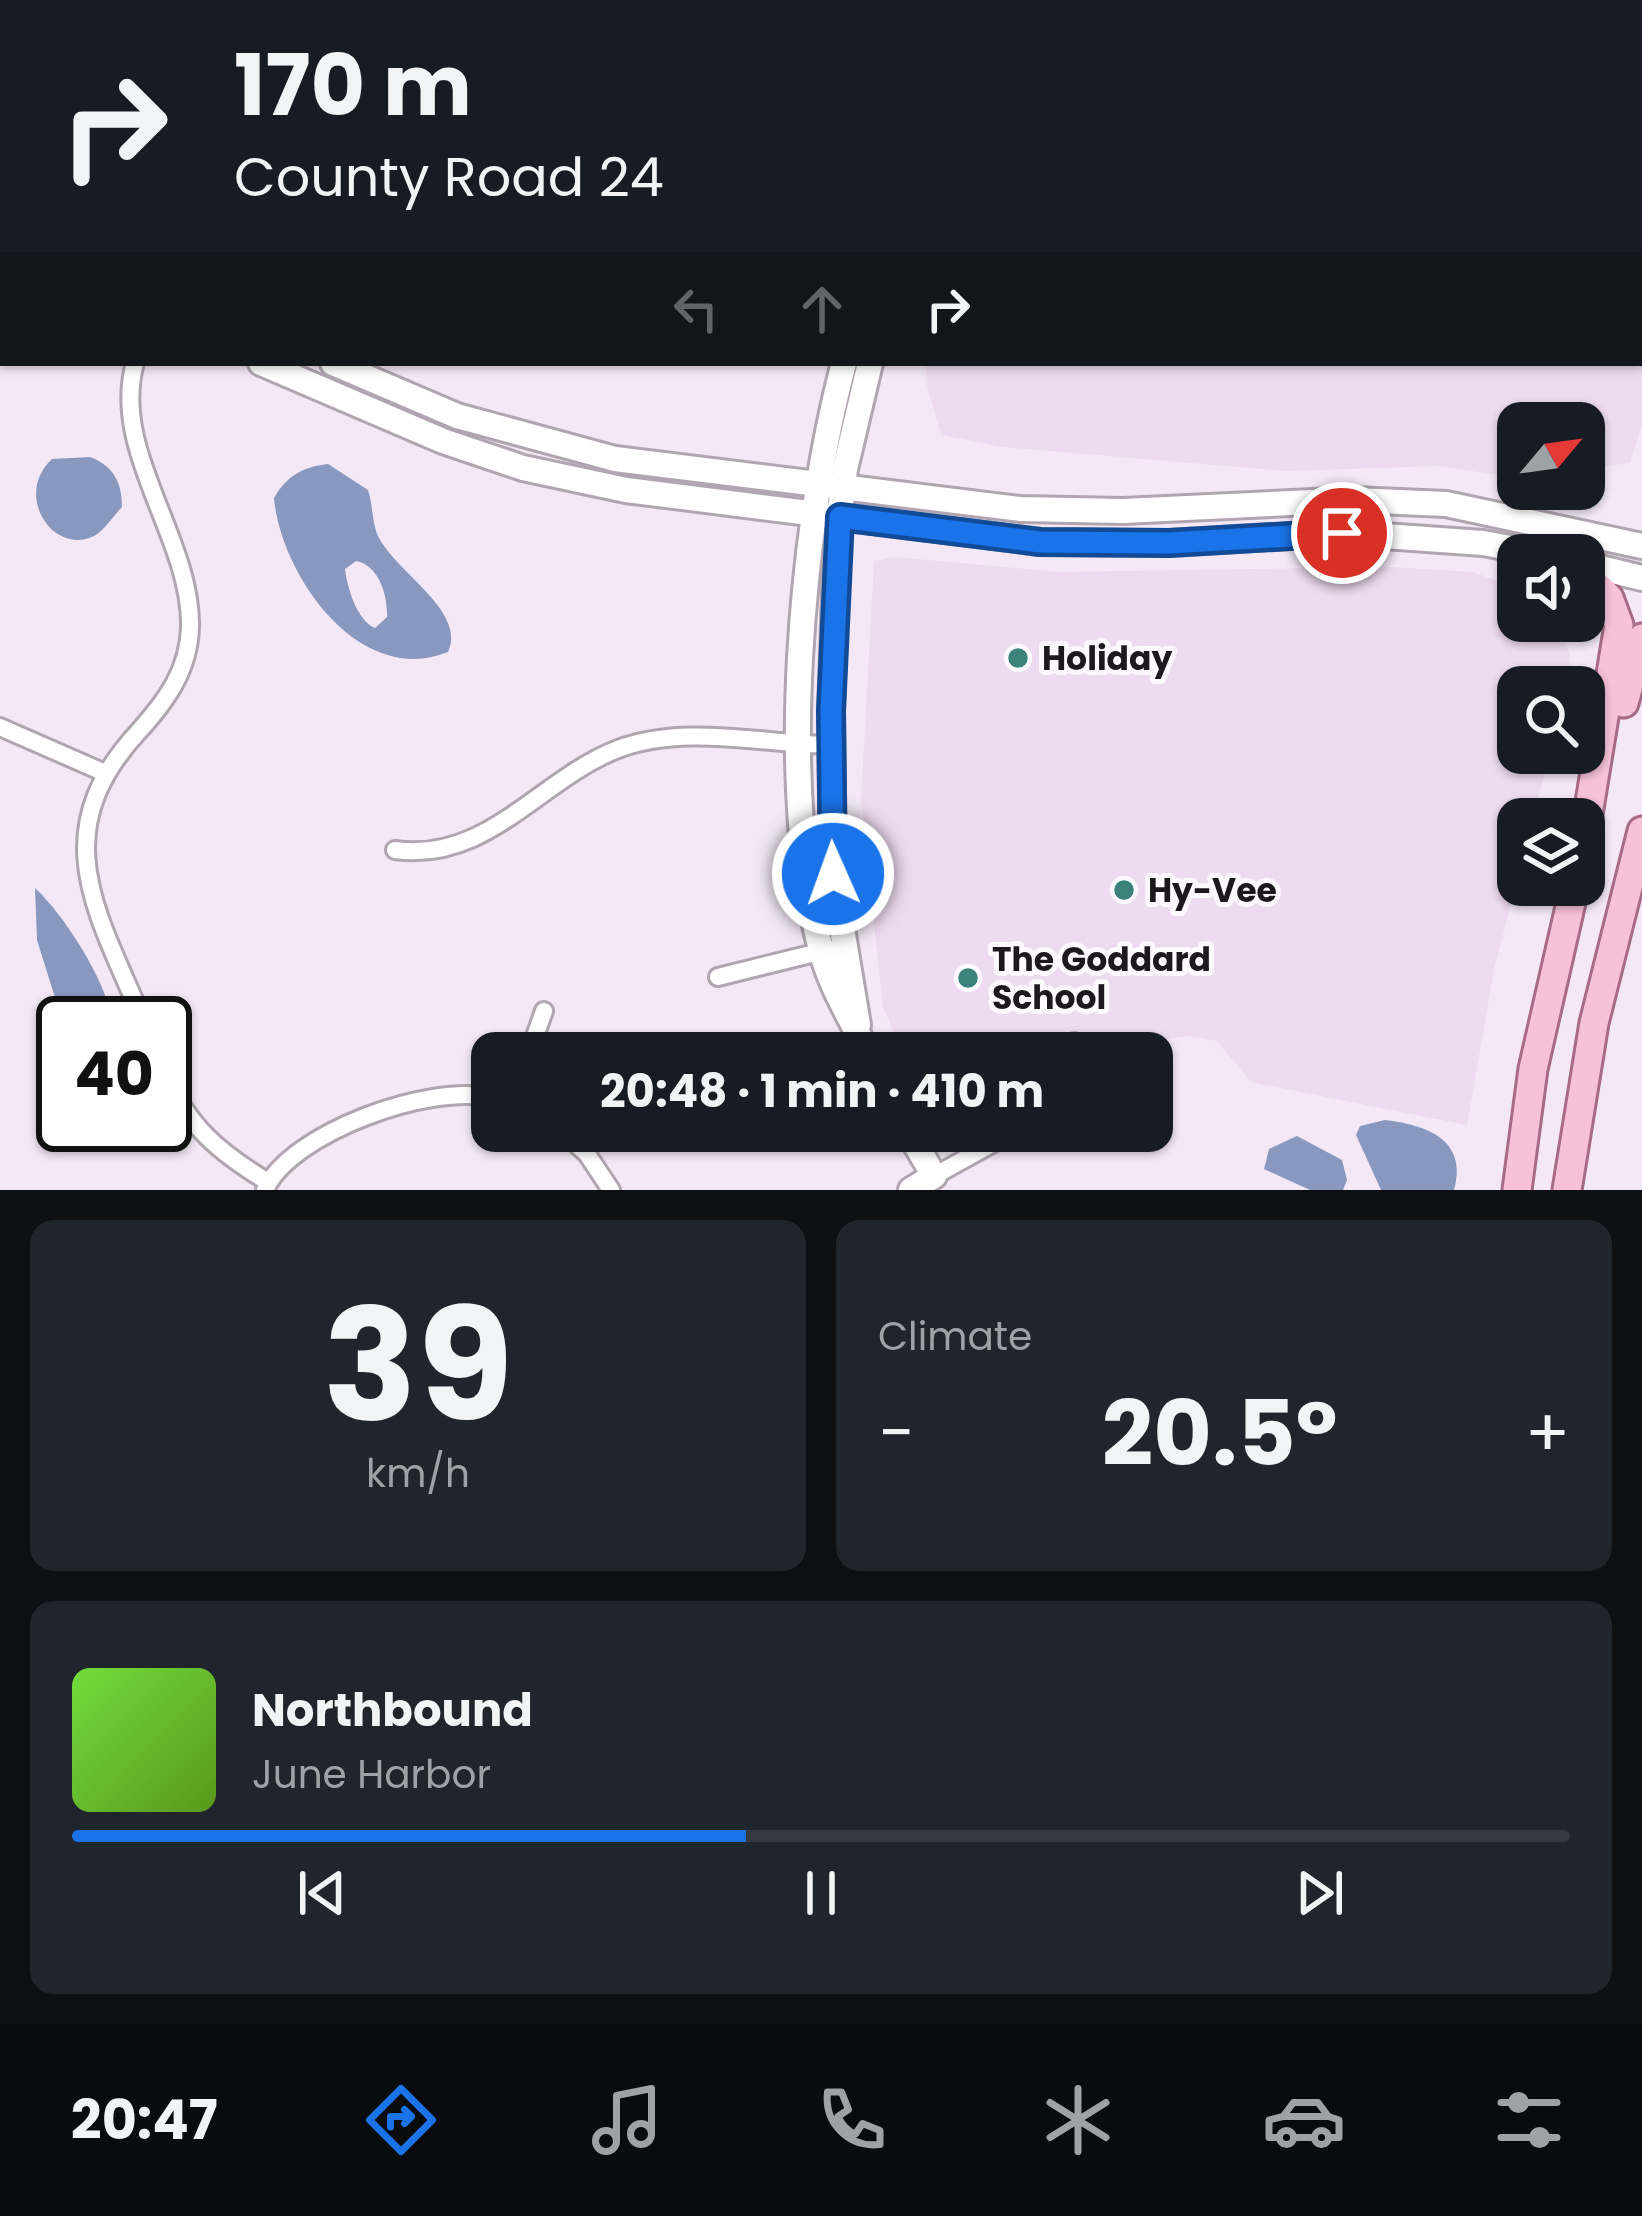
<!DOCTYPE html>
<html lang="en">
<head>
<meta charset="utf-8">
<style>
  :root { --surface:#171b24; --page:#20242c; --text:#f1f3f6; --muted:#9ea1a6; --line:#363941; --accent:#1a73e8 }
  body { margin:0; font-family:Poppins,sans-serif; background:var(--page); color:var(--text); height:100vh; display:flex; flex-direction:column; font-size:45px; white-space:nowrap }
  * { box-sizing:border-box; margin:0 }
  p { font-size:39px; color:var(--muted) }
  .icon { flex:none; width:66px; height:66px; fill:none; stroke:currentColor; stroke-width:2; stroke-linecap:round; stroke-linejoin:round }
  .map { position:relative; height:1190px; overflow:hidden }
  .details { display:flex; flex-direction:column; gap:30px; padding:30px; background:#0d0f14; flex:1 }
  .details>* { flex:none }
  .top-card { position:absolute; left:0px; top:0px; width:1644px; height:366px; box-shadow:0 3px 9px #0004; background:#171b24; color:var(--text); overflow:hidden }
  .needle { width:78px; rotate:61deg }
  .controls { position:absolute; left:1497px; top:402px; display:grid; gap:24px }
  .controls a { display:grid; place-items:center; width:108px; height:108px; border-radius:24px; background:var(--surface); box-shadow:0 3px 9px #0004; font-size:60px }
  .speed { position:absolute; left:36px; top:996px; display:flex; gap:24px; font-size:60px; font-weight:700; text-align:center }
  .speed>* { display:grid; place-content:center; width:156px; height:156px; border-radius:50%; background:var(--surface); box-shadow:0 3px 9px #0004; line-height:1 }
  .speed .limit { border:6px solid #111; border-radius:18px; background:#fff; color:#111 }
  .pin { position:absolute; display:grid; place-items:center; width:102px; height:102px; color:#fff; margin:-51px; border:6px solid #fff; border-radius:50%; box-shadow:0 3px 12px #0007 }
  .me { position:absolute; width:132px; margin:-66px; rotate:358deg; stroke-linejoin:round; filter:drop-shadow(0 0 9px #0008) }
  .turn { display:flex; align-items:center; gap:42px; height:252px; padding:0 36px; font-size:54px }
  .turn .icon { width:156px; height:156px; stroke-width:2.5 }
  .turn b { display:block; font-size:84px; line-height:102px }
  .lanes { display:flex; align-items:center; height:114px; padding:0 36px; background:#0003; justify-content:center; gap:60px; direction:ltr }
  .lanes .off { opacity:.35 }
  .big { font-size:90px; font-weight:700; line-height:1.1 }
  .details .widget { flex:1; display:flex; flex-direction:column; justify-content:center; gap:18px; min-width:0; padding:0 42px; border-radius:24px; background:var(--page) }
  .details .dial { align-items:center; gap:0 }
  .dial b { font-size:156px; line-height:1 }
  .song { display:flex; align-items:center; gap:36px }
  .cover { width:144px; height:144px; border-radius:18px; background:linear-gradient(135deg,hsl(100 70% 55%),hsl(90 70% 35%)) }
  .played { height:12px; border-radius:6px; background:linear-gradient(90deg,var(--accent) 45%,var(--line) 45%) }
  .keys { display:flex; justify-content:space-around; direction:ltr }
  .heat { display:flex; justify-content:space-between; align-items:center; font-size:66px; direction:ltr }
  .details .tiles { flex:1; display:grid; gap:30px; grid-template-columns:1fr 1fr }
  .widget:last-child { grid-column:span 2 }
  .trip { position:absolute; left:471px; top:1032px; width:702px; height:120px; border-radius:24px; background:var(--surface); box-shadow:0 3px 9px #0004; font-weight:700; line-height:120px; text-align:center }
  .dock { display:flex; height:192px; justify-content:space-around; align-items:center; background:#090b0e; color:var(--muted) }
  .dock .icon { width:84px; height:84px }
  .dock .current { color:var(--accent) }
  .dock b { font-size:54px; color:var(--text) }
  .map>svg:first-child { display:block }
  .built { fill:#eddbef }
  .water { fill:#8898bf; fill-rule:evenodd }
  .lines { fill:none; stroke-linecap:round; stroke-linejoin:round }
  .street-casing { stroke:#b0a5b1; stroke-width:22 }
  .secondary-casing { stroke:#b0a5b1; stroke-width:30 }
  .primary-casing { stroke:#a76b88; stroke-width:33 }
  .street { stroke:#fff; stroke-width:16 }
  .secondary { stroke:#fff; stroke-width:24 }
  .primary { stroke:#f7c1da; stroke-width:27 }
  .route-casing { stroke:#114b97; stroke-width:30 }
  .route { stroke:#1a73e8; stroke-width:21 }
  .poi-dot { fill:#3b827b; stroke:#fdf8fe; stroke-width:4.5 }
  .labels { text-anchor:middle; stroke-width:10; stroke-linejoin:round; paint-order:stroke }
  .poi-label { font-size:33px; font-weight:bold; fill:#1d181d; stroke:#fdf8fe; text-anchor:start }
</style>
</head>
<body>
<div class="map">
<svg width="1642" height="1190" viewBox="0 0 1642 1190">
  <rect width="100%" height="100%" fill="#f4e8f6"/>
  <!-- built -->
  <g class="built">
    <polygon points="1063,0 1642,0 1642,424 1630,463 1584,469 1584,423 1518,423 1518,478 1439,466 1287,471 1002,447 941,435 925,378 927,363 1641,363 1641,3"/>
    <polygon points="895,557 1059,572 1390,567 1473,572 1518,589 1518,621 1555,621 1570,655 1567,687 1518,687 1518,753 1550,753 1533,819 1518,819 1518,877 1494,970 1467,1125 1251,1082 1217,1041 1188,1036 1144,1042 1123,1053 903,1053 883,1007 861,801 874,561"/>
  </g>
  <!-- water -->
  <g class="water">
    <path d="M90 457C114 466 122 483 122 507 114 515 104 531 94 536 53 556 13 495 52 459Z"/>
    <path d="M328 464 368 490C373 505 372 523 378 536 396 573 467 611 448 652 359 688 281 575 274 498 287 476 302 467 328 464ZM356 561C379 565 388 596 387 617L375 628C357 621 347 587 345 569Z"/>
    <path d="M35 888C66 917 107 983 113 1023H63L37 940Z"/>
    <path d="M1385 1120C1426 1125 1468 1139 1454 1190H1381L1356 1135 1360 1126Z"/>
    <polygon points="1297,1136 1342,1160 1347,1180 1343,1190 1310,1190 1264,1169 1269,1149"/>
  </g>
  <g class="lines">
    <!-- street casing -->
    <g class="street-casing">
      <g id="street">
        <polyline points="222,0 226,3"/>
        <polyline points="446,0 448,3"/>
        <polyline points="360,3 371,0"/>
        <polyline points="1365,3 1367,0"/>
        <path d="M135 363C110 451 192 539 190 627 189 670 166 701 139 731 43 834 98 913 144 1023"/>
        <polyline points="0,727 105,773"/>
        <path d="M395 850C487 863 540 779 618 749 684 724 763 744 831 745"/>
        <polyline points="718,977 831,949"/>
        <polyline points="529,1053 544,1011"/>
        <polyline points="1068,1053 1074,1042"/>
        <path d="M165 1073C188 1127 220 1153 268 1182"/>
        <polyline points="562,1131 587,1154 611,1190"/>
        <polyline points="934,1176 1015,1131"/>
        <path d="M265 1190C290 1133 432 1082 492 1098"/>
      </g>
    </g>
    <!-- secondary casing -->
    <g class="secondary-casing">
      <g id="secondary">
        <polyline points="963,0 963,3"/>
        <polyline points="0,233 3,234"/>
        <polyline points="0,262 3,263"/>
        <polyline points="261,363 443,441 523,468 626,490 1040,542 1169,543 1342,533 1483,543 1548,555"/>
        <polyline points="333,363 457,416 615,459 1020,509 1123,511 1354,500 1446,504 1642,546"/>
        <path d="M844 363C801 524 777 792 822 953 832 990 852 1019 867 1053"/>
        <polyline points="1584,564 1642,578"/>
        <polyline points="858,1025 833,874 831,711 837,537 845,469 870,363"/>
        <polyline points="908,1131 934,1176 911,1190"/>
      </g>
    </g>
    <!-- primary casing -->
    <g class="primary-casing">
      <g id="primary">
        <polyline points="1584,573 1609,598 1619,625 1584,839"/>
        <polyline points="1624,703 1642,638"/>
        <polyline points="1517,1190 1533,1069 1575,885"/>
        <polyline points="1567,1190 1594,1023 1642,831"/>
      </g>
    </g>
    <!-- street -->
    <use href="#street" class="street"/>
    <!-- secondary -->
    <use href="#secondary" class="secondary"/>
    <!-- primary -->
    <use href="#primary" class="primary"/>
  </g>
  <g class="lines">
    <!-- route casing -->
    <g class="route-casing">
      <polyline id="route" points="833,874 831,711 840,517 1040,542 1169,543 1342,533"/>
    </g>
    <!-- route -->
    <use href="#route" class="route"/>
  </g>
  <!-- markers -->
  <g class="poi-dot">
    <circle cx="1018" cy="658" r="12"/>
    <circle cx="1124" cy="890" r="12"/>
    <circle cx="968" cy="978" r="12"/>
  </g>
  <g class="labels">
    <!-- poi labels -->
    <g class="poi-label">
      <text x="1042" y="670">Holiday</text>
      <text x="1148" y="902">Hy-Vee</text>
      <text x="992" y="971">The Goddard<tspan x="992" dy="38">School</tspan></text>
    </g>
  </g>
</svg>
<div class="controls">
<a><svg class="needle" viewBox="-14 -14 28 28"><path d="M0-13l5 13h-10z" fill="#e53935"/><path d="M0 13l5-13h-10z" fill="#9ea1a6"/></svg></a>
<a><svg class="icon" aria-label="sound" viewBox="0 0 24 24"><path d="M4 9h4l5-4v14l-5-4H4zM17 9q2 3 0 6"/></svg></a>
<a><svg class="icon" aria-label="search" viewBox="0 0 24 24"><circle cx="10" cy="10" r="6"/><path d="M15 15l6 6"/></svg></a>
<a><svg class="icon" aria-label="layers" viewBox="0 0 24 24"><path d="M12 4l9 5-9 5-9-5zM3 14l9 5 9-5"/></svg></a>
</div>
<div class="speed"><div class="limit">40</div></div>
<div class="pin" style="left:1342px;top:533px;background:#d93025"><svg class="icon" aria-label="arrive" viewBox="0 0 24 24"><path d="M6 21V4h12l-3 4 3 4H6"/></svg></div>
<svg class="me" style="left:833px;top:874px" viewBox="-20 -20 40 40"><circle r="17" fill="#1a73e8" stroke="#fff" stroke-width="3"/><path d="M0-11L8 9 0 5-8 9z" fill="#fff"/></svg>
<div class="trip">20:48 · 1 min · 410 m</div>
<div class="top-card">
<div class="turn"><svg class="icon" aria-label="right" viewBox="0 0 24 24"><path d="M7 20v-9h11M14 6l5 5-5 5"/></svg><div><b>170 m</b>County Road 24</div></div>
<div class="lanes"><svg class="icon off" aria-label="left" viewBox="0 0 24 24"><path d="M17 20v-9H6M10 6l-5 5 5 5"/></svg><svg class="icon off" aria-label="ahead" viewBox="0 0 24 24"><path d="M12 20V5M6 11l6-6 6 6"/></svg><svg class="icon" aria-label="right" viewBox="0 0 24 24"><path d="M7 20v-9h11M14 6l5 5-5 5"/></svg></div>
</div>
</div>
<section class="details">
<div class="tiles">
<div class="widget dial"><b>39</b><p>km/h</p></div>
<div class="widget"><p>Climate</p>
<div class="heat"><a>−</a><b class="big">20.5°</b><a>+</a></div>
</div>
<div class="widget">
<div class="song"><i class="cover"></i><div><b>Northbound</b><p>June Harbor</p></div></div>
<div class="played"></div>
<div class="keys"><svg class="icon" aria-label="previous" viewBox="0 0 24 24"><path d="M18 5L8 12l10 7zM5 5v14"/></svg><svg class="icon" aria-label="pause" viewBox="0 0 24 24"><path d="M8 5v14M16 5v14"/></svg><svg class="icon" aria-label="next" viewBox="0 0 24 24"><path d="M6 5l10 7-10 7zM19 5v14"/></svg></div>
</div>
</div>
</section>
<nav class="dock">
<b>20:47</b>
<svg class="icon current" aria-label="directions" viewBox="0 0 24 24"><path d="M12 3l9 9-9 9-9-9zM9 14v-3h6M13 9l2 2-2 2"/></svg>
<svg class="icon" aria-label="music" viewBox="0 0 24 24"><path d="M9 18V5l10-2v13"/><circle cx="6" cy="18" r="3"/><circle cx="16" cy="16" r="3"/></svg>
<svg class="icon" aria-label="phone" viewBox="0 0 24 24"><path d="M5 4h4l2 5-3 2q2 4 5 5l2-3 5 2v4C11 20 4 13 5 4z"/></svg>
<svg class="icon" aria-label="climate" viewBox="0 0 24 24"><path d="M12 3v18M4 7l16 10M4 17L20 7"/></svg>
<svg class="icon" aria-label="car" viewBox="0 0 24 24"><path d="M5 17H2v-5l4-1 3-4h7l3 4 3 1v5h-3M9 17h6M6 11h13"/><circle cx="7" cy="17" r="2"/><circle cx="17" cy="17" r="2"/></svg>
<svg class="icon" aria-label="filters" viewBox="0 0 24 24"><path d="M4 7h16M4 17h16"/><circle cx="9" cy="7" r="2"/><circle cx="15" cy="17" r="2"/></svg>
</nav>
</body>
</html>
